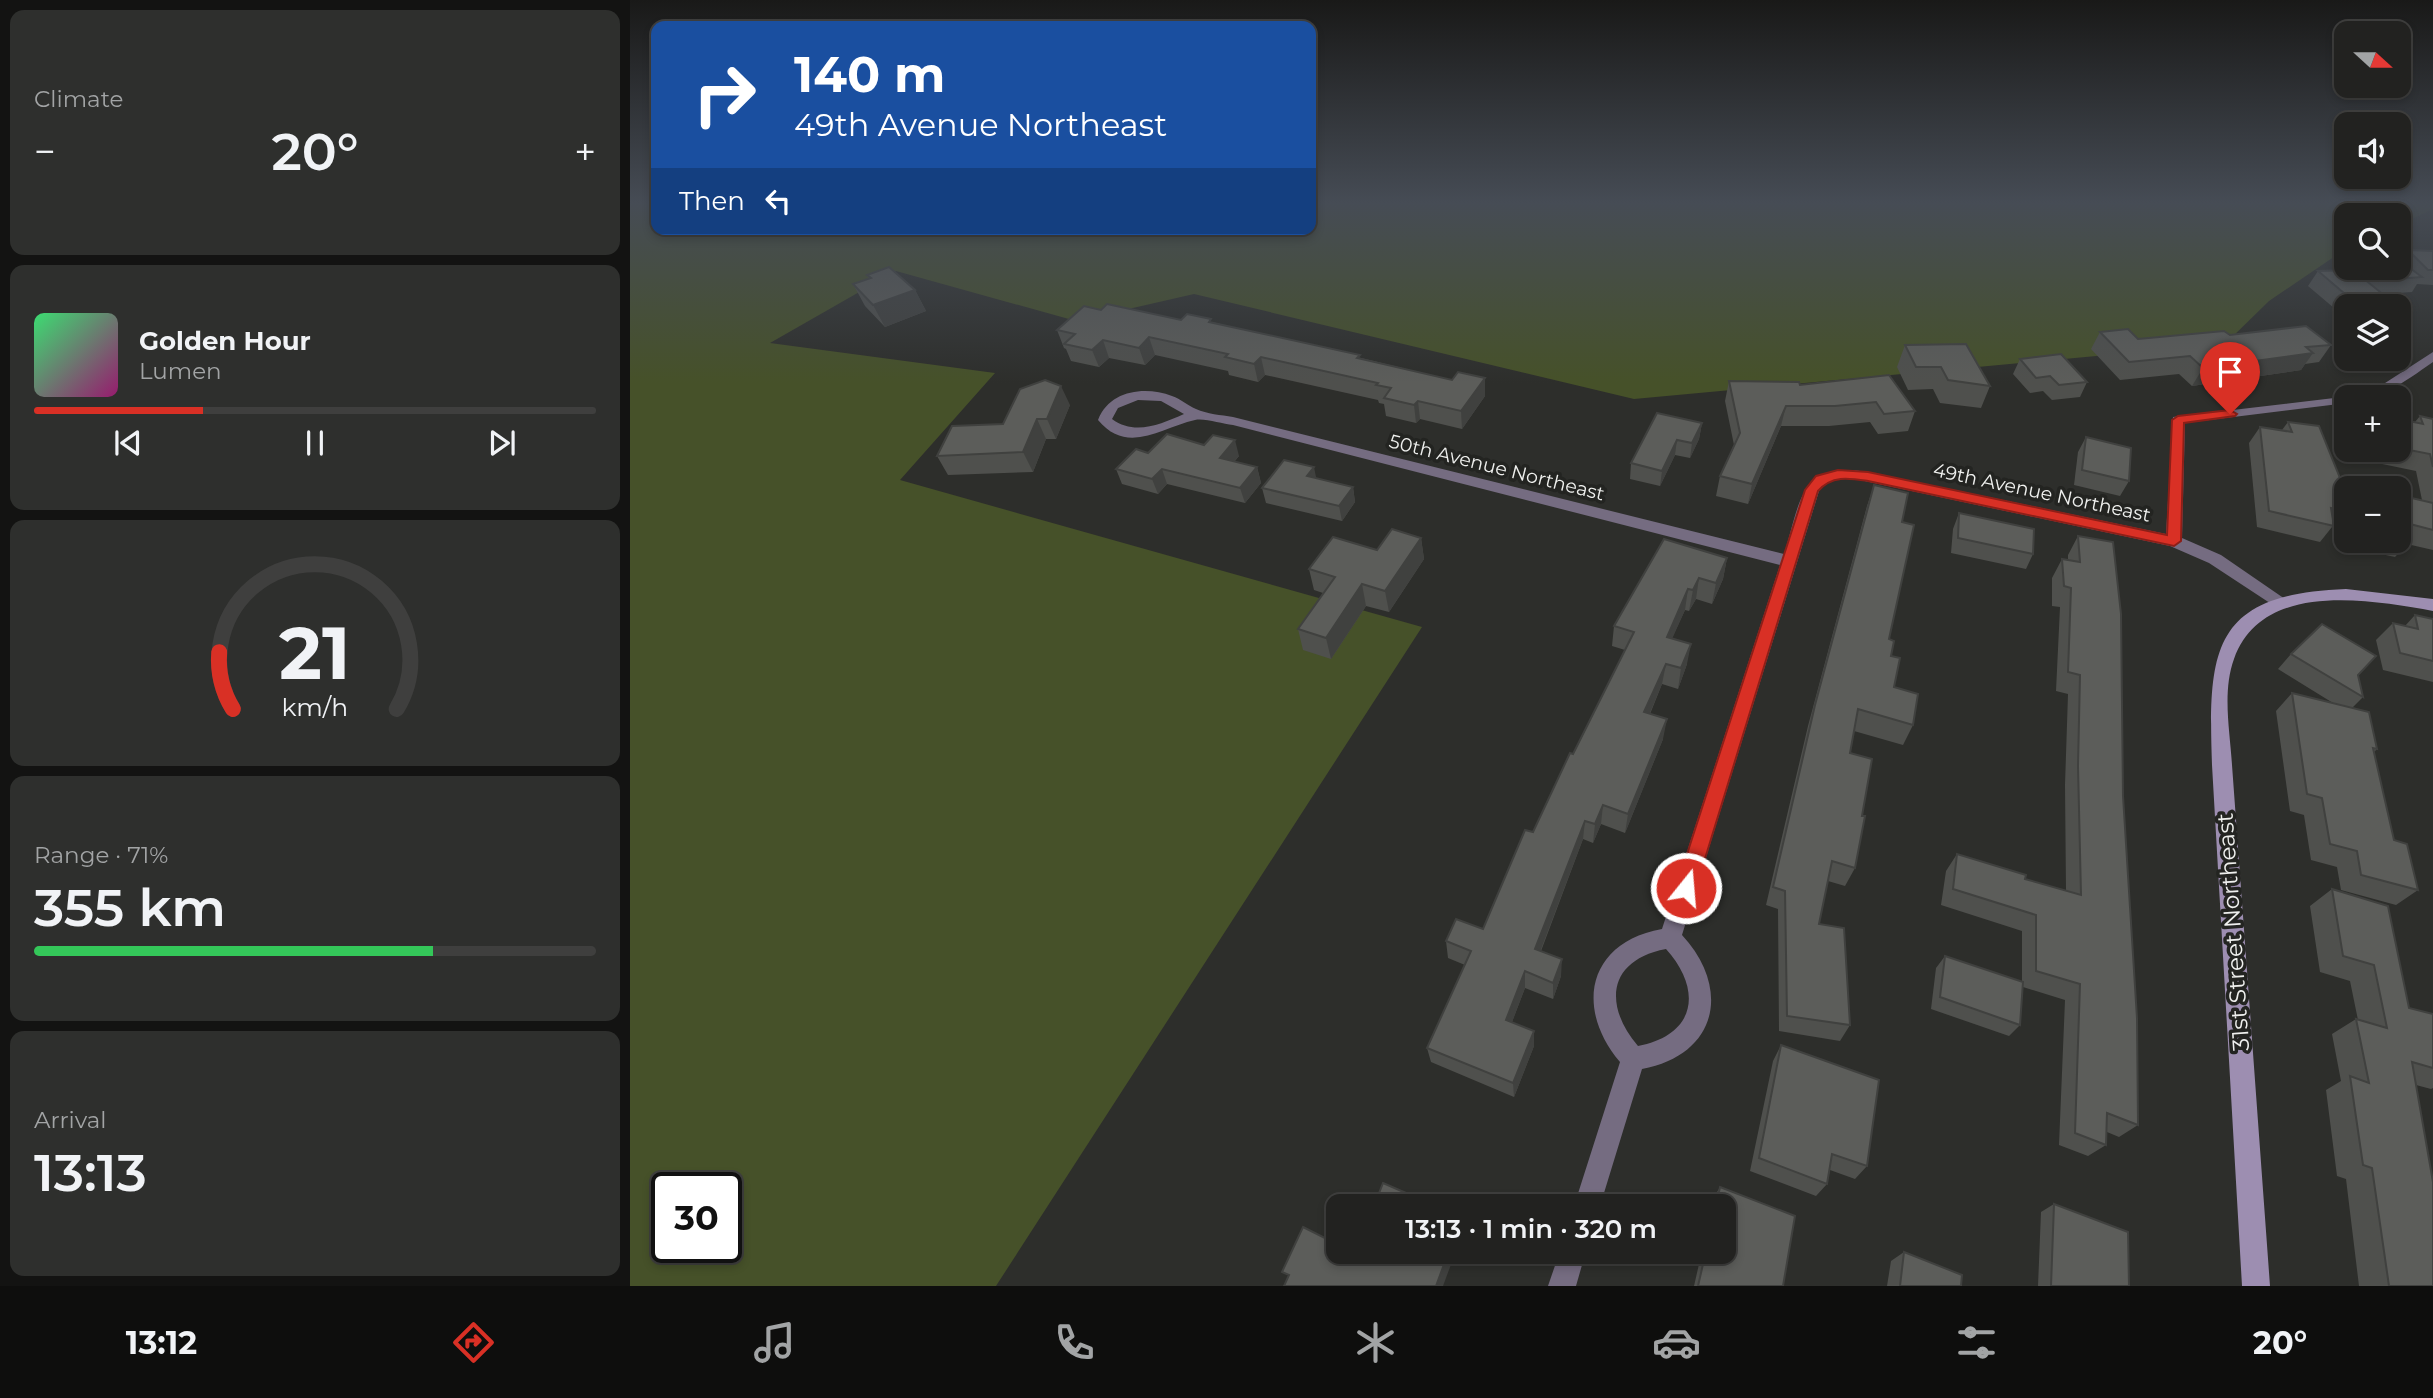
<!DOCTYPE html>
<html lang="en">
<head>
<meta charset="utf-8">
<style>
  :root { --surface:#222220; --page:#2e2f2d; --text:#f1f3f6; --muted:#a2a4a5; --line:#3f3f3e; --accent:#d93025 }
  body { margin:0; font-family:Montserrat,sans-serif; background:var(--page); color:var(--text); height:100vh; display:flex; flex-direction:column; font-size:26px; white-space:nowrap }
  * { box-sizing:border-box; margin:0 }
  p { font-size:23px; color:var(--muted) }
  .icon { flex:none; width:38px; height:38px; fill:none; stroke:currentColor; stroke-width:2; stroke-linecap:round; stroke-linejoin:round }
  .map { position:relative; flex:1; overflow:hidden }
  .details { display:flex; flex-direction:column; gap:10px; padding:10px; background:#131312; width:630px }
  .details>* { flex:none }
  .top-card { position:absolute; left:21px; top:21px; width:665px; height:214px; border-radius:14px; box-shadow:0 4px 10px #0003,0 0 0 2px var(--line); background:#1a4fa0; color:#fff; overflow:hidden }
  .needle { width:46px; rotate:111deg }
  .fabs { position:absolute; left:1704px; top:21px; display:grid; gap:14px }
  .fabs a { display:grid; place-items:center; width:77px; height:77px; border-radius:14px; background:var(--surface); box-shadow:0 4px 10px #0003,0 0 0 2px var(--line); font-size:35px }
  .speed { position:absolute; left:21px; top:1172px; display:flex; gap:14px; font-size:35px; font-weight:700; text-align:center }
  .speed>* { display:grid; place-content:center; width:91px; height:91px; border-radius:50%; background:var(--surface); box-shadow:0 4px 10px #0003,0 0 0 2px var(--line); line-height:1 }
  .speed .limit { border:4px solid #111; border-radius:10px; background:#fff; color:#111 }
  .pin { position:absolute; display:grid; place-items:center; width:60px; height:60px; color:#fff; margin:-72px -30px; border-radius:50% 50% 50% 0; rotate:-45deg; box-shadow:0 0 7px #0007 }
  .pin .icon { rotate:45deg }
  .me { position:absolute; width:77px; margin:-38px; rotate:17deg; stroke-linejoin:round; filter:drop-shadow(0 0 5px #0008) }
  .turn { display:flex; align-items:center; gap:24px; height:147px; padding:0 28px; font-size:32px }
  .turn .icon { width:91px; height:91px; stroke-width:2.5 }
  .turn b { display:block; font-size:49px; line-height:60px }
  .then { display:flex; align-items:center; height:66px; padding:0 28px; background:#0003; gap:14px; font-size:26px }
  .big { font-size:52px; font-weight:600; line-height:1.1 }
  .details .card { flex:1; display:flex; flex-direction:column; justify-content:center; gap:10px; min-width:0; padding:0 24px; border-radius:14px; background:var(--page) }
  .details .dial { align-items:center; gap:0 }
  .dial svg { height:182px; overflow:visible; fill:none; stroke:var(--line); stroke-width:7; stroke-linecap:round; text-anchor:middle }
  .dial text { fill:var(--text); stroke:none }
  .song { display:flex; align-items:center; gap:21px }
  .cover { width:84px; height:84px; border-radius:10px; background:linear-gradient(135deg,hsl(140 70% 55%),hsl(320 70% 35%)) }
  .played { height:7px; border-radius:4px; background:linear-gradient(90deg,var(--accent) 30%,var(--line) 30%) }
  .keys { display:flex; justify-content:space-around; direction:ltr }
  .heat { display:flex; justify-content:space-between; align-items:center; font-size:38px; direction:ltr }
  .charge { height:10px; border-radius:5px; background:linear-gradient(90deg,#34c759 71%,var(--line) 0) }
  .trip { position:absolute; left:696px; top:1194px; width:410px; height:70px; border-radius:14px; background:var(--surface); box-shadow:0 4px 10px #0003,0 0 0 2px var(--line); font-weight:600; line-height:70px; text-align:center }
  .dock { display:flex; height:112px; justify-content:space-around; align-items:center; background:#0e0e0d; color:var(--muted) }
  .dock .icon { width:49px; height:49px }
  .dock .selected { color:var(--accent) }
  .dock b { font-size:32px; color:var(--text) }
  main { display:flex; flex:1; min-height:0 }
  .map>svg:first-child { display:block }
  .green { fill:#465129; fill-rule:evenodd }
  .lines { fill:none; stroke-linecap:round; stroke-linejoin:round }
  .street { fill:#756c81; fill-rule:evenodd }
  .secondary { fill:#9d8eb1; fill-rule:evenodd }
  .wall { fill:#4f504d }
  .shaded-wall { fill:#40413f }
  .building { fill:#5c5d5a; stroke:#40413f; stroke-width:2 }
  .route { fill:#d93025; stroke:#8d1f18; stroke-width:2 }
  .labels { text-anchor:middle; stroke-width:7; stroke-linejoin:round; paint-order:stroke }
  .street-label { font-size:19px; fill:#eff0ee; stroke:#232421 }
  .near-street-label { font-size:23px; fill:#eff0ee; stroke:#232421 }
</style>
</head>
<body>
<main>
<section class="details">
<div class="card"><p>Climate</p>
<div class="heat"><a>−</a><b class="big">20°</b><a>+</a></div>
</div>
<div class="card">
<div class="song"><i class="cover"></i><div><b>Golden Hour</b><p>Lumen</p></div></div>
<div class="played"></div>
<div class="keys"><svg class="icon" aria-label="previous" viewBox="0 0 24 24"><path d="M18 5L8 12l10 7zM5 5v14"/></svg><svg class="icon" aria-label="pause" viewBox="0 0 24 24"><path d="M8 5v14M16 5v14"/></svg><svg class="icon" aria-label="next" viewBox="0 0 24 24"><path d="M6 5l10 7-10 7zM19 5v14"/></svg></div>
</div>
<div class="card dial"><svg viewBox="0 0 100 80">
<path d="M14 69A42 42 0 1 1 86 69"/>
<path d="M14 69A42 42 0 0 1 8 44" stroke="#d93025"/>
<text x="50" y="56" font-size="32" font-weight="700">21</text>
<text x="50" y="72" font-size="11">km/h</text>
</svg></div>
<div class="card"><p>Range · 71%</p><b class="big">355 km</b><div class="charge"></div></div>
<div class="card"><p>Arrival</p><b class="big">13:13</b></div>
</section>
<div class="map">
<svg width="1803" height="1286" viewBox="0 0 1803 1286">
  <rect width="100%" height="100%" fill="#2d2e2b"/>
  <!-- green -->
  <path class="green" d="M0 203H26V229H681V203H1803V209L1769 225V215H1717V248L1639 301 1595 344 1004 399 564 294 446 321 266 271 140 343 365 373 270 480 792 627 366 1286H0ZM37 1188H96V1248H37Z"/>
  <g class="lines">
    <!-- street -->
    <g class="street">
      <path d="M1803 352V362C1771 384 1757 397 1717 397V403L1555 423 1552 538 1591 555 1655 599 1657 603 1649 609 1579 563 1540 546 1230 480C1213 478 1201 477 1189 491L1052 935C1102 989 1087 1055 1012 1069L970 1206H944L990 1062C944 1008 958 942 1032 929L1150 565 603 425C592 424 575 418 565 420 532 427 498 456 468 420 480 390 515 386 542 396 551 399 557 405 566 409 577 414 591 415 603 417L1154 554C1171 501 1169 460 1238 472L1536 534 1543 417 1721 396 1752 385ZM508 400 531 401 554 414C531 424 505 436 482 419L488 408ZM1036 949C1073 990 1066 1035 1008 1046 973 1005 978 960 1036 949Z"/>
      <polygon points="930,1251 956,1251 946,1286 918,1286"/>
    </g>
    <!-- secondary -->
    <path class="secondary" d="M1716 589 1803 599V611C1740 600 1632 580 1604 659 1592 692 1600 731 1602 765L1640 1286H1612L1582 765C1578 649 1582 594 1716 589Z"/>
  </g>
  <!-- wall -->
  <g class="wall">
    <polygon points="1778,250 1803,251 1803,285 1787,284 1782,292 1752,294 1765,304 1763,306 1717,306 1717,319 1678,286 1688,271 1725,271 1727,268 1769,268 1771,261"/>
    <polygon points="237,275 285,290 296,311 255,327 235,306 223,284 239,279"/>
    <polygon points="551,320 582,322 822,380 855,378 855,396 832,429 790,419 786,423 756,416 754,404 749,403 748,400 635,375 628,382 599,375 598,371 525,355 515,365 479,358 469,367 441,361 436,349 434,348 427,330"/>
    <polygon points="1470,332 1508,339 1600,335 1701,345 1689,362 1675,364 1671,370 1562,386 1549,374 1490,380 1461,349"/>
    <polygon points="1275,345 1360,386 1351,408 1310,403 1303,389 1278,390 1267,367"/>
    <polygon points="1390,359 1457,382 1450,397 1422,400 1413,391 1400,393 1383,374"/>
    <polygon points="1099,381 1170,385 1285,411 1278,431 1248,434 1240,422 1199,426 1151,426 1118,504 1086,496 1090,476 1104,445 1095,401"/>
    <polygon points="440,405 426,439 416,439 403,472 318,475 307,456 373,424"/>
    <polygon points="1790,416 1803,419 1803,550 1777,544 1765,557 1737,551 1735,541 1769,541 1769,495 1792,500 1786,471 1728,459 1725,450 1769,450 1769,419 1785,422"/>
    <polygon points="1658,422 1717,488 1717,531 1702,527 1690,542 1627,527 1619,443 1630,427 1652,430"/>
    <polygon points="1072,423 1069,439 1060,458 1045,455 1030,486 1000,479 1001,463"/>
    <polygon points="1456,437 1499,481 1490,496 1444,485 1448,452"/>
    <polygon points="518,453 609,456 604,462 627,467 631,483 615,503 537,484 528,494 492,484 486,469"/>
    <polygon points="686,478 723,487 725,502 712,521 636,503 632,488"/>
    <polygon points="1244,485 1272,522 1259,639 1264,687 1283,725 1273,745 1224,731 1220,753 1232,816 1225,868 1215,886 1198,881 1189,924 1220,1025 1210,1041 1149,1031 1148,909 1136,905 1178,726 1237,506"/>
    <polygon points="1329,513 1403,554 1396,569 1321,553 1323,529"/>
    <polygon points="1448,536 1493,796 1508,1125 1489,1137 1477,1132 1476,1145 1458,1156 1429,1145 1435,1000 1393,987 1390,1025 1379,1036 1301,1009 1306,968 1315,956 1392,982 1392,931 1311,905 1316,871 1327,854 1395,879 1436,891 1435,785 1438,694 1426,691 1430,607 1422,606 1422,578 1432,559 1438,560 1438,555"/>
    <polygon points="791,538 794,559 759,612 736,606 701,659 673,650 668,629 693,593 684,590 679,569"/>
    <polygon points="1097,558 1093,579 1082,604 1066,599 1059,611 1055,610 1042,638 1057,664 1048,689 1032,684 1020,714 1033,739 995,833 971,824 963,843 953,839 911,951 931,976 923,999 895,988 882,1022 904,1031 904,1046 884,1097 801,1062 797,1048 835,965 818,958 816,941 853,929 943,754 995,650 982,646 984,626"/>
    <polygon points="1785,615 1803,619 1803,682 1753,670 1746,640 1763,623 1775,626"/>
    <polygon points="1661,654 1728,675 1733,697 1722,708 1747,749 1744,752 1764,840 1788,890 1766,905 1711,890 1707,867 1681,860 1674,815 1660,811 1646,711 1662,693 1703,703 1648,669"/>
    <polygon points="1702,889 1779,1008 1803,1014 1803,1088 1801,1089 1786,1085 1803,1286 1729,1286 1716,1179 1707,1176 1696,1090 1711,1081 1702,1034 1726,1019 1728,1020 1720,981 1690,972 1680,906"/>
    <polygon points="1151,1045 1237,1166 1225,1179 1200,1170 1197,1184 1186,1196 1120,1171 1143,1061"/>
    <polygon points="1090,1187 1153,1286 1064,1286 1072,1251 1094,1251 1094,1206 1082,1206 1083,1199"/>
    <polygon points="1424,1204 1499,1286 1408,1286 1411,1212"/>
    <polygon points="1274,1252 1331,1286 1257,1286 1261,1261"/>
  </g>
  <!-- shaded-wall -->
  <g class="shaded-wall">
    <polygon points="285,290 296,311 255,327 243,305"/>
    <polygon points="519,337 525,355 515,365 509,348"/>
    <polygon points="473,340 479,358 469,367 462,350"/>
    <polygon points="1683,353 1671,370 1562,386 1573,368"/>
    <polygon points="631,357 635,375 628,382 624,364"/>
    <polygon points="855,378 855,396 832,429 831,411"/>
    <polygon points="431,386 440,405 426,439 417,419"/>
    <polygon points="788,401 790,419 786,423 784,405"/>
    <polygon points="1156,406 1151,426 1118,504 1122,484"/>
    <polygon points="407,419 416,439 403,472 393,452"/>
    <polygon points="1072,423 1069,439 1060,458 1062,443"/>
    <polygon points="605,440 609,456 594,473 590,458"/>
    <polygon points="1047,440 1045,455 1030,486 1032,471"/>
    <polygon points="627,467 631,483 615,503 610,488"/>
    <polygon points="684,467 687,482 677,476"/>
    <polygon points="532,469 537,484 528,494 522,479"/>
    <polygon points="723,487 725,502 712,521 709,506"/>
    <polygon points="791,538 794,559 759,612 755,591"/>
    <polygon points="1097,558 1093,579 1082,604 1086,583"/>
    <polygon points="1069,578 1066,599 1059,611 1063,590"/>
    <polygon points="732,584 736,606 701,659 696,638"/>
    <polygon points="1058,589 1055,610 1034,657 1037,637"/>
    <polygon points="1061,644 1057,664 1048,689 1051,668"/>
    <polygon points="1036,664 1032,684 1012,732 1014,712"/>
    <polygon points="1037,719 1033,739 995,833 998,814"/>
    <polygon points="973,805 971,824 963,843 965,824"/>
    <polygon points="955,821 953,839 905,965 905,949"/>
    <polygon points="932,959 931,976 923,999 923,983"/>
    <polygon points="895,971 895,988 877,1035 876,1020"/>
    <polygon points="904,1031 904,1046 884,1097 883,1083"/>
    <polygon points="819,1251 826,1251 813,1286 806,1286"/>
  </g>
  <!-- building -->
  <g class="building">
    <polygon points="1778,250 1803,251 1803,270 1798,270"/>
    <polygon points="1769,260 1792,277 1755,280 1739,268 1769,268"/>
    <polygon points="259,267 285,290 243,305 223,284 241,278 237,275"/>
    <polygon points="1723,270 1765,304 1728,305 1688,271"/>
    <polygon points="477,304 551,320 557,314 581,319 579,322 730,355 727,358 822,380 828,372 855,378 831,411 788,401 784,405 754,398 761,388 746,385 748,383 631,357 624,364 595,357 598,354 519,337 509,348 473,340 462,350 434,344 445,334 427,330 454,306 471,310"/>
    <polygon points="1676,326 1701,345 1676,347 1683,353 1573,368 1560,356 1499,362 1470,332 1498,329 1508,339 1594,331 1600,335"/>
    <polygon points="1336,344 1360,386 1318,380 1311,367 1286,367 1275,345"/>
    <polygon points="1431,354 1457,382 1429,385 1420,376 1406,378 1390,359"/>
    <polygon points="1259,375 1285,411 1254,414 1246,402 1205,406 1156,406 1122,484 1090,476 1110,433 1099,381 1169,382 1170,385"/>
    <polygon points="415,380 431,386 417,419 407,419 393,452 307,456 322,426 373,424 390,389"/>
    <polygon points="1027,413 1072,423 1062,443 1047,440 1032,471 1001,463"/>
    <polygon points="1790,416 1803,419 1803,467 1800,454 1769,448 1769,419 1793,424"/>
    <polygon points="1658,422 1689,426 1712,483 1735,488 1717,488 1717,511 1701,508 1704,526 1639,511 1630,427 1662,432"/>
    <polygon points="537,434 574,445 583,435 605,440 590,458 627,467 610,488 532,469 522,479 486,469 506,449 518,453"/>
    <polygon points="1456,437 1501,448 1499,481 1452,470"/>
    <polygon points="654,460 684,467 677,476 723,487 709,506 632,488"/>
    <polygon points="1244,485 1278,493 1272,522 1284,525 1259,639 1264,641 1261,656 1270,658 1264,687 1288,694 1283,725 1228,709 1220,753 1242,759 1232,816 1235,816 1225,868 1202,861 1189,924 1214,928 1220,1025 1157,1016 1155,891 1143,887 1185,705"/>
    <polygon points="1769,495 1803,503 1803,530 1776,523 1780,541 1769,538"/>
    <polygon points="1329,513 1404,529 1403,554 1328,538"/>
    <polygon points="762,529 791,538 755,591 732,584 696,638 668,629 705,577 679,569 703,537 747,550"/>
    <polygon points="1448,536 1483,542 1491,614 1493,796 1507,1018 1508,1125 1477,1113 1476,1145 1445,1133 1450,984 1406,971 1406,915 1323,889 1327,854 1396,875 1395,879 1451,895 1448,766 1450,675 1438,672 1441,588 1434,586 1432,559 1450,562"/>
    <polygon points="1034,539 1097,558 1086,583 1069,578 1063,590 1058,589 1037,637 1061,644 1051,668 1036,664 1014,712 1037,719 998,814 973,805 965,824 955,821 905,949 932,959 923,983 895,971 876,1020 904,1031 883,1083 797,1048 841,951 816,941 826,919 853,929 895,830 903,832 940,753 943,754 1004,632 984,626"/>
    <polygon points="1785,615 1803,619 1803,661 1770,653 1763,623 1788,629"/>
    <polygon points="1692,624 1746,656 1728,675 1733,697 1661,654"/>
    <polygon points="1662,693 1739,712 1747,749 1743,748 1764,840 1777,844 1788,890 1731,875 1727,851 1700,844 1692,798 1677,794"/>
    <polygon points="1702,889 1758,906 1779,1008 1803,1014 1803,1068 1782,1062 1803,1182 1803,1286 1759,1286 1742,1168 1733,1165 1720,1076 1739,1083 1726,1019 1757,1028 1744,965 1713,956"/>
    <polygon points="1315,956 1393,982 1390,1025 1310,997"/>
    <polygon points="1151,1045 1249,1080 1237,1166 1202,1154 1197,1184 1129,1158"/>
    <polygon points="753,1183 806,1206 744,1206"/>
    <polygon points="1090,1187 1165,1216 1153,1286 1068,1286 1076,1251 1094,1251 1094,1206 1086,1206"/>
    <polygon points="1424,1204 1498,1232 1499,1286 1421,1286"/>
    <polygon points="673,1227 709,1245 709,1251 819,1251 806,1286 654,1286 659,1275 652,1272"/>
    <polygon points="1274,1252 1332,1275 1331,1286 1270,1286"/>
  </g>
  <!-- sky -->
  <linearGradient id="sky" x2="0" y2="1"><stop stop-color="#191918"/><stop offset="0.53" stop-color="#464c55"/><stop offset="1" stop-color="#464c55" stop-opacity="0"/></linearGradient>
  <rect width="1803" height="383" fill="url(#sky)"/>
  <!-- route -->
  <path class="route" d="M1600 410 1607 414 1605 416 1554 423 1551 541 1544 546 1238 481C1219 478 1202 475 1188 491L1066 888 1063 894 1056 897 1049 894 1046 888 1175 490 1186 476 1208 470 1238 472 1537 535 1542 420 1548 416Z"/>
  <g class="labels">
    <!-- street labels -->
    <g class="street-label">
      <text transform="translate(867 467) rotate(14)" y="7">50th Avenue Northeast</text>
      <text transform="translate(1412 492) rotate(12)" y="7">49th Avenue Northeast</text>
    </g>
    <!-- near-street labels -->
    <g class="near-street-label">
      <text transform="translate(1603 932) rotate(-94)" y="8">31st Street Northeast</text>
    </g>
  </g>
</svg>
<div class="fabs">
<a><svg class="needle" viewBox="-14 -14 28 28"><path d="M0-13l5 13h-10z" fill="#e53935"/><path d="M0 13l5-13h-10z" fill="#a2a4a5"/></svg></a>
<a><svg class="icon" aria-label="sound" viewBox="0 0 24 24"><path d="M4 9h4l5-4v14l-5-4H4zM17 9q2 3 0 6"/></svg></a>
<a><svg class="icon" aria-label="search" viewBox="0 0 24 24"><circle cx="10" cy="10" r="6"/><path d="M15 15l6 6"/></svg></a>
<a><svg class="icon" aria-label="layers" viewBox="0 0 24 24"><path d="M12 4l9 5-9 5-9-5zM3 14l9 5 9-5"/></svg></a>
<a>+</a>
<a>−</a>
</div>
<div class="speed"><div class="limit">30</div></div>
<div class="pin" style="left:1600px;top:414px;background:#d93025"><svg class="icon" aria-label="arrive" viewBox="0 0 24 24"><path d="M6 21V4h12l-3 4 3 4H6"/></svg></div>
<svg class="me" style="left:1056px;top:888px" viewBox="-20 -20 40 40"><circle r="17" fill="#d93025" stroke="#fff" stroke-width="3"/><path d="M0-11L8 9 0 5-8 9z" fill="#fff"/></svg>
<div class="trip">13:13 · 1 min · 320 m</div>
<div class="top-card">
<div class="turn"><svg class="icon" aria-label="right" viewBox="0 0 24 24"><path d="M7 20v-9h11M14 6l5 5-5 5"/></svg><div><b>140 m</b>49th Avenue Northeast</div></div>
<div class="then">Then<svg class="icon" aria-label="left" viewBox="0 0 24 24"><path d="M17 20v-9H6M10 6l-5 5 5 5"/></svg></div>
</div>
</div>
</main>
<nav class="dock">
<b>13:12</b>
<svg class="icon selected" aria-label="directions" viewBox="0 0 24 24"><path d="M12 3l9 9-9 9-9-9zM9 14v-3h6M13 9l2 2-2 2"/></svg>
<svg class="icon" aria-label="music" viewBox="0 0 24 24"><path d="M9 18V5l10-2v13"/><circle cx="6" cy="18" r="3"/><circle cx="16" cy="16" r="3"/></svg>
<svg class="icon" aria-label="phone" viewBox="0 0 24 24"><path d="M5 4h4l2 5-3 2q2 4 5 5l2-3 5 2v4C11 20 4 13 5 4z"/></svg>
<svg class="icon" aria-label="climate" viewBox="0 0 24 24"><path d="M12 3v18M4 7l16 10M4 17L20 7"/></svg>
<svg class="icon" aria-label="car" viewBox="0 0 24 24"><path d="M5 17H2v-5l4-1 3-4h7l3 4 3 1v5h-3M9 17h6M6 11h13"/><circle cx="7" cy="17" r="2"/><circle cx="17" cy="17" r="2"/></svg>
<svg class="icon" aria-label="filters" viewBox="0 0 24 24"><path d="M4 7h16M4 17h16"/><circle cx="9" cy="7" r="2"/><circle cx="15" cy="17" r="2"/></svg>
<b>20°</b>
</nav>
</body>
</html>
